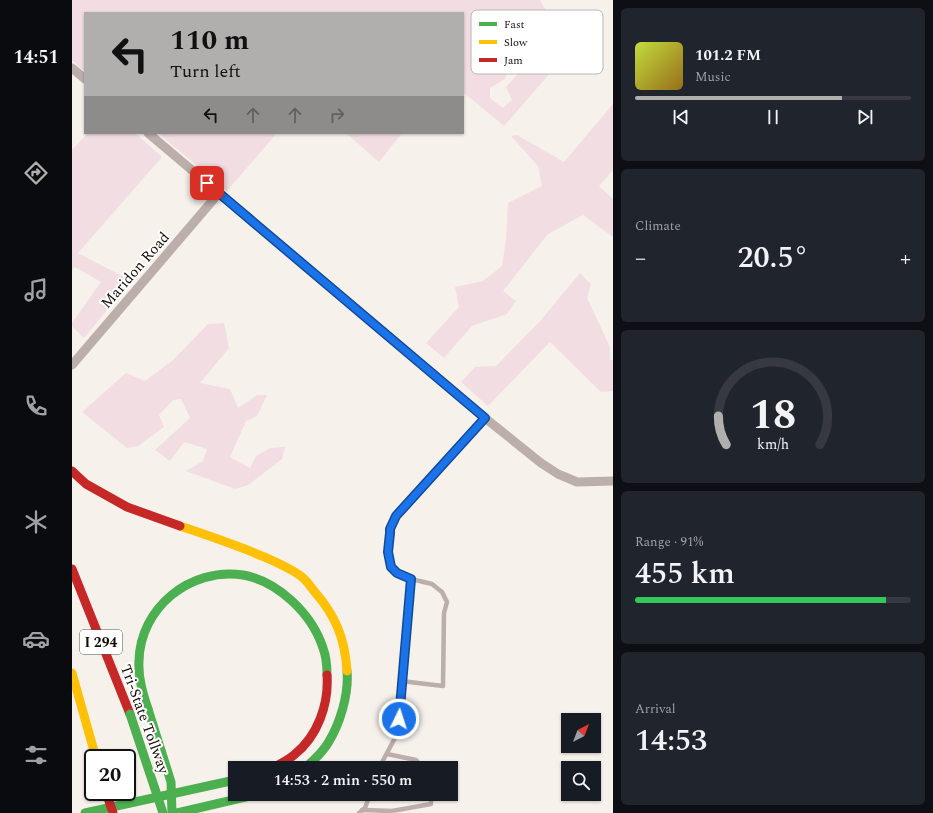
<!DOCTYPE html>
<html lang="en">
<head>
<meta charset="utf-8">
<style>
  :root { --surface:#171b24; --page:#20242c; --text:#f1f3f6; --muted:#9ea1a6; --line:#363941; --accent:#b1afae }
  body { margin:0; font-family:Spectral,serif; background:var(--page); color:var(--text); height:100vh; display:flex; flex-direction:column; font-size:15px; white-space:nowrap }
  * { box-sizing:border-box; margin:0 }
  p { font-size:13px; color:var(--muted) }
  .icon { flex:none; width:22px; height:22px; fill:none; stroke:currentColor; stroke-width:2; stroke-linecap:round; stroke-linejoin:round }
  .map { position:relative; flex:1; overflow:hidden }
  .sheet { display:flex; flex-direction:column; gap:8px; padding:8px; background:#0d0f14; width:320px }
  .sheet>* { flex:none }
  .banner { position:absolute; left:12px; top:12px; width:380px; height:122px; border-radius:0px; box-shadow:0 1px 3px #0004; background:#b1afae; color:#111; overflow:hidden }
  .needle { width:26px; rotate:42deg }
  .controls { position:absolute; left:489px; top:713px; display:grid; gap:8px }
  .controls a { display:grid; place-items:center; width:40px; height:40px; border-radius:0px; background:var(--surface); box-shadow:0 1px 3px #0004; font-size:20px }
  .speed { position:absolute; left:12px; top:749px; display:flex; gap:8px; font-size:20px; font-weight:700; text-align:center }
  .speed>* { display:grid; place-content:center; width:52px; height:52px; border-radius:50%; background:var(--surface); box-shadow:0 1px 3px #0004; line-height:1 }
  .speed .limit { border:2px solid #111; border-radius:6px; background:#fff; color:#111 }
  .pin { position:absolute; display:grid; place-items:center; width:34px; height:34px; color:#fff; margin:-17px; border-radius:8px; box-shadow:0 2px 6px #0006 }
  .me { position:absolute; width:44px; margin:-22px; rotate:4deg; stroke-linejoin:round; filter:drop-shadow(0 0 3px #0008) }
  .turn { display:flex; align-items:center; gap:14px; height:84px; padding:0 20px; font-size:18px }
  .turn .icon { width:52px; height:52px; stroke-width:2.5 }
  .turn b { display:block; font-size:28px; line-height:34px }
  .lanes { display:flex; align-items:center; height:38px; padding:0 20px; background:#0003; justify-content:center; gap:20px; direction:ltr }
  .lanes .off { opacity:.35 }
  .big { font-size:30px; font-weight:600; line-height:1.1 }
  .sheet .card { flex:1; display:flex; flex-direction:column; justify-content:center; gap:6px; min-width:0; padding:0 14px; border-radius:6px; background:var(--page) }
  .sheet .dial { align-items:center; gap:0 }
  .dial svg { height:104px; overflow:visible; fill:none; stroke:var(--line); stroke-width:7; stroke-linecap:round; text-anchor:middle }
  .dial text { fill:var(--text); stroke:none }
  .song { display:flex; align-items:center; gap:12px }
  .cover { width:48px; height:48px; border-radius:6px; background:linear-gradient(135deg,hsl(70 70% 55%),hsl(40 70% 35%)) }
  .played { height:4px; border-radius:2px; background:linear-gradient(90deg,var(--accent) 75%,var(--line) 75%) }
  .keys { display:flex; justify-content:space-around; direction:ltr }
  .heat { display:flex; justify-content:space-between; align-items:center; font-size:22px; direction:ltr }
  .charge { height:6px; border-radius:3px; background:linear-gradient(90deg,#34c759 91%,var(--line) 0) }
  .trip { position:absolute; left:156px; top:761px; width:230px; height:40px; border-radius:0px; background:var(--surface); box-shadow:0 1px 3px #0004; font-weight:600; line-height:40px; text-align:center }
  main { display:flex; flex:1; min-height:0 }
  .menu { display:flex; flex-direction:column; width:72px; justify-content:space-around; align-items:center; background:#090b0e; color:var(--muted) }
  .menu .icon { width:28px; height:28px }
  .menu .active { color:var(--accent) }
  .menu b { font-size:18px; color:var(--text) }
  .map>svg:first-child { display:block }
  .green { fill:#f2dde2 }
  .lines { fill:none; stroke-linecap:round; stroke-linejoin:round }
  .lane { stroke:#bbaeab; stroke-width:4.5 }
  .street { stroke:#bbaeab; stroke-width:9 }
  .fast { stroke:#4caf50; stroke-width:9 }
  .slow { stroke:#ffc107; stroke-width:9 }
  .jam { stroke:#c62828; stroke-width:9 }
  .fast-bridge { stroke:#4caf50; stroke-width:9 }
  .jam-bridge { stroke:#c62828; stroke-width:9 }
  .route-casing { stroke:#114b97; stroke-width:10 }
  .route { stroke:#1a73e8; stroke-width:7 }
  .labels { text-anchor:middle; stroke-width:4; stroke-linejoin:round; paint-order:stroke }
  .shield { fill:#fff; stroke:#5a544f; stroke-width:1 }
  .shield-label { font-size:14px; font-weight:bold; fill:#140b04 }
  .street-label { font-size:15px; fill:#140b04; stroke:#fff }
  .key { fill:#fff; stroke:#b8b6b4; stroke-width:1 }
  .key-label { font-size:11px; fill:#140b04 }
</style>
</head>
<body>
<main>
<nav class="menu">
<b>14:51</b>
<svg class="icon active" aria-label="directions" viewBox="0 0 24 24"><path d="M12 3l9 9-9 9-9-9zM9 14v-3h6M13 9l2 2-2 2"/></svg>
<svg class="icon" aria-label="music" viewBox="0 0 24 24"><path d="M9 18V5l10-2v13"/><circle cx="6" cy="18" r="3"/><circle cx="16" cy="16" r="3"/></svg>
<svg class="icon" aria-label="phone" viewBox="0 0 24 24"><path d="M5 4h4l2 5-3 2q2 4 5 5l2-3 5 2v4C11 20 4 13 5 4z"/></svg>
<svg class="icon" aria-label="climate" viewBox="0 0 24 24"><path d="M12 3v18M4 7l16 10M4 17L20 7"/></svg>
<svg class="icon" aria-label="car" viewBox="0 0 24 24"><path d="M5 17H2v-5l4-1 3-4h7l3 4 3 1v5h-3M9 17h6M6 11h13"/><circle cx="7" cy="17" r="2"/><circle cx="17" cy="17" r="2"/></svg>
<svg class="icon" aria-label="filters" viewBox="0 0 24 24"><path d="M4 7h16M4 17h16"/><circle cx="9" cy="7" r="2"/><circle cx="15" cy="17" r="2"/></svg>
</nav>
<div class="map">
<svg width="541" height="813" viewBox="0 0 541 813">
  <rect width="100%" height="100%" fill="#f7f1ec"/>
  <!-- green -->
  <g class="green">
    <polygon points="0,0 468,0 478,18 442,44 433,79 418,88 418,98 431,108 440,100 434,87 479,37 490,14 508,23 512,34 432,126 391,92 391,13 13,13 13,72 0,61"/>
    <polygon points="541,104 541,170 527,186 541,199 541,237 511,215 476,234 431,291 444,301 435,314 400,326 372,358 354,343 387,307 383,287 411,281 430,266 434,239 436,203 470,186 466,166 439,136 445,135 492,162"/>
    <polygon points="16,133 63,133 90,157 6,253 52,277 54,287 12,338 0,326 0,323 29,282 3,267 0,270 0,150"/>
    <polygon points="86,133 205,133 155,191"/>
    <polygon points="274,133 330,133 307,162"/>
    <polygon points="508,273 519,284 515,298 538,347 538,359 541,361 541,391 529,392 478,342 416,406 389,382 403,367 424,366 469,320"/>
    <polygon points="152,323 157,348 128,383 158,389 166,408 185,395 195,395 185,416 174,421 158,457 178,468 184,456 198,448 213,447 210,459 176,485 163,489 114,471 131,461 135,449 112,442 98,461 83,450 118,418 109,399 101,400 87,415 92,427 66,446 55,448 10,412 54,373 73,381 100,361 136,324"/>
  </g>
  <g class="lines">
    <!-- lane -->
    <g class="lane">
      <polyline points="329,681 371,686 372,613 375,602 370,592 360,584 339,579 325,573 319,567 316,552 318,533 318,529 324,516 413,418"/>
      <polyline points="315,754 344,760 351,768"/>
      <polyline points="307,768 324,736 327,724 329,681 339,579"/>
      <polyline points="290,810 320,811 359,804 359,794"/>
      <polyline points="287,813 293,808 298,794"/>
    </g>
    <!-- street -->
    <g class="street">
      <polyline points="0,68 13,79"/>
      <polyline points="76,133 413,418 469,463 486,474 505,482 541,481"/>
      <polyline points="0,365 147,193"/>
    </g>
    <!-- fast -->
    <g class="fast">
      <path d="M76 709C71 694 66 678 67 661 68 608 118 567 171 575 206 581 240 614 251 648 254 656 255 666 255 675"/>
      <path d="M233 768C241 761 251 752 256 743 268 724 277 694 275 671"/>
      <polyline points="13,813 163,780"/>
      <polyline points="105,813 187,794"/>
    </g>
    <!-- slow -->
    <g class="slow">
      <path d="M108 526C132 534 155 542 178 551 196 559 214 565 230 577 235 581 238 586 242 591 264 616 273 639 275 671"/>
      <polyline points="0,673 24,758"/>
    </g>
    <!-- jam -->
    <g class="jam">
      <polyline points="0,471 14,484 55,507 108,526"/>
      <polyline points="0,569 58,714"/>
      <path d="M201 768C208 764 216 760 222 755 246 736 257 704 255 675"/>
    </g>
    <!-- fast-bridge -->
    <g class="fast-bridge">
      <polyline points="76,709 99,782 100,813"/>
      <polyline points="58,714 91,813"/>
    </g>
    <!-- jam-bridge -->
    <polyline class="jam-bridge" points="34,792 41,813"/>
  </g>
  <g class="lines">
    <!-- route casing -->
    <g class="route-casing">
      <polyline id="route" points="135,183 413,418 324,516 318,529 318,533 316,552 319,567 325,573 339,579 327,719"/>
    </g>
    <!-- route -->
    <use href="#route" class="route"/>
  </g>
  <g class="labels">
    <!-- shield labels -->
    <rect class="shield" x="8" y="630" width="42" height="24" rx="3"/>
    <g class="shield-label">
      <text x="29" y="647">I 294</text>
    </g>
    <!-- street labels -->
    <g class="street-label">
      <text transform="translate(63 270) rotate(-49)" y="5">Maridon Road</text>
      <text transform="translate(73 719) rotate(70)" y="5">Tri-State Tollway</text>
    </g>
  </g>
  <!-- legend -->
  <rect x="399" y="10" width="132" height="64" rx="6" class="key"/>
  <rect x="407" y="22" width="18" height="4" fill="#4caf50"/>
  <rect x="407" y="40" width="18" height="4" fill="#ffc107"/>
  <rect x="407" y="58" width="18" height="4" fill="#c62828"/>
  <g class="key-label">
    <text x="432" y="28">Fast</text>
    <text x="432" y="46">Slow</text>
    <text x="432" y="64">Jam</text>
  </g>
</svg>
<div class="controls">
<a><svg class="needle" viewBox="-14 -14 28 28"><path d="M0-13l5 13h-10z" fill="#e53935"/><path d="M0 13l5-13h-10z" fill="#9ea1a6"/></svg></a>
<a><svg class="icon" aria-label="search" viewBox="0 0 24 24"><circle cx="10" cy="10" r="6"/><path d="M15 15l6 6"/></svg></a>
</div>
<div class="speed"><div class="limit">20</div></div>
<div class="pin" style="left:135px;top:183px;background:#d93025"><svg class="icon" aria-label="arrive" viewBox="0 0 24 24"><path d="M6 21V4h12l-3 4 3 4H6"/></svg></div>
<svg class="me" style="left:327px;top:719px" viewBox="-20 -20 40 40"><circle r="17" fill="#1a73e8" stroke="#fff" stroke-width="3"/><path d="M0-11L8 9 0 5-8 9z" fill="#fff"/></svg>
<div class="trip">14:53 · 2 min · 550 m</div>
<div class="banner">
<div class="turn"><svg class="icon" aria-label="left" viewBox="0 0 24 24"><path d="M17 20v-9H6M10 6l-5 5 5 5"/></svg><div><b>110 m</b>Turn left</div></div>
<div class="lanes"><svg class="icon" aria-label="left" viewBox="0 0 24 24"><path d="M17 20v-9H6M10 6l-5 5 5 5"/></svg><svg class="icon off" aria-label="ahead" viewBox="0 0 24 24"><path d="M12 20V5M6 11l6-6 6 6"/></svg><svg class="icon off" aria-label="ahead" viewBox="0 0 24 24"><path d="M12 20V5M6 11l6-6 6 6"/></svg><svg class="icon off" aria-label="right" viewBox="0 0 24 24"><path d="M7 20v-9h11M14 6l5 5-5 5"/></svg></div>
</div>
</div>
<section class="sheet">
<div class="card">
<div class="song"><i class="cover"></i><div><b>101.2 FM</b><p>Music</p></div></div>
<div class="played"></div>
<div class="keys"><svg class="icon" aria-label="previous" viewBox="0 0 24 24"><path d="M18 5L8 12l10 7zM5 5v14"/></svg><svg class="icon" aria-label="pause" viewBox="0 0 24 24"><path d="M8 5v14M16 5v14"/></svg><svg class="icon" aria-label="next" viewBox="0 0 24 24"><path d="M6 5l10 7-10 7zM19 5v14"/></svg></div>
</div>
<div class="card"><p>Climate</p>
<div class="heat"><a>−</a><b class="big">20.5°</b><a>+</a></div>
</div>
<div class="card dial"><svg viewBox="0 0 100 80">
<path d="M14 69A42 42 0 1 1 86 69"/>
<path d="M14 69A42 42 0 0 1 8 47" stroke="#b1afae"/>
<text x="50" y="56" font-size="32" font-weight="700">18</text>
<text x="50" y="72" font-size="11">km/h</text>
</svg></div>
<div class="card"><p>Range · 91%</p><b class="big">455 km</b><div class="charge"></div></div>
<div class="card"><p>Arrival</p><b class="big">14:53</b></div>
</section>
</main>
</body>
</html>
